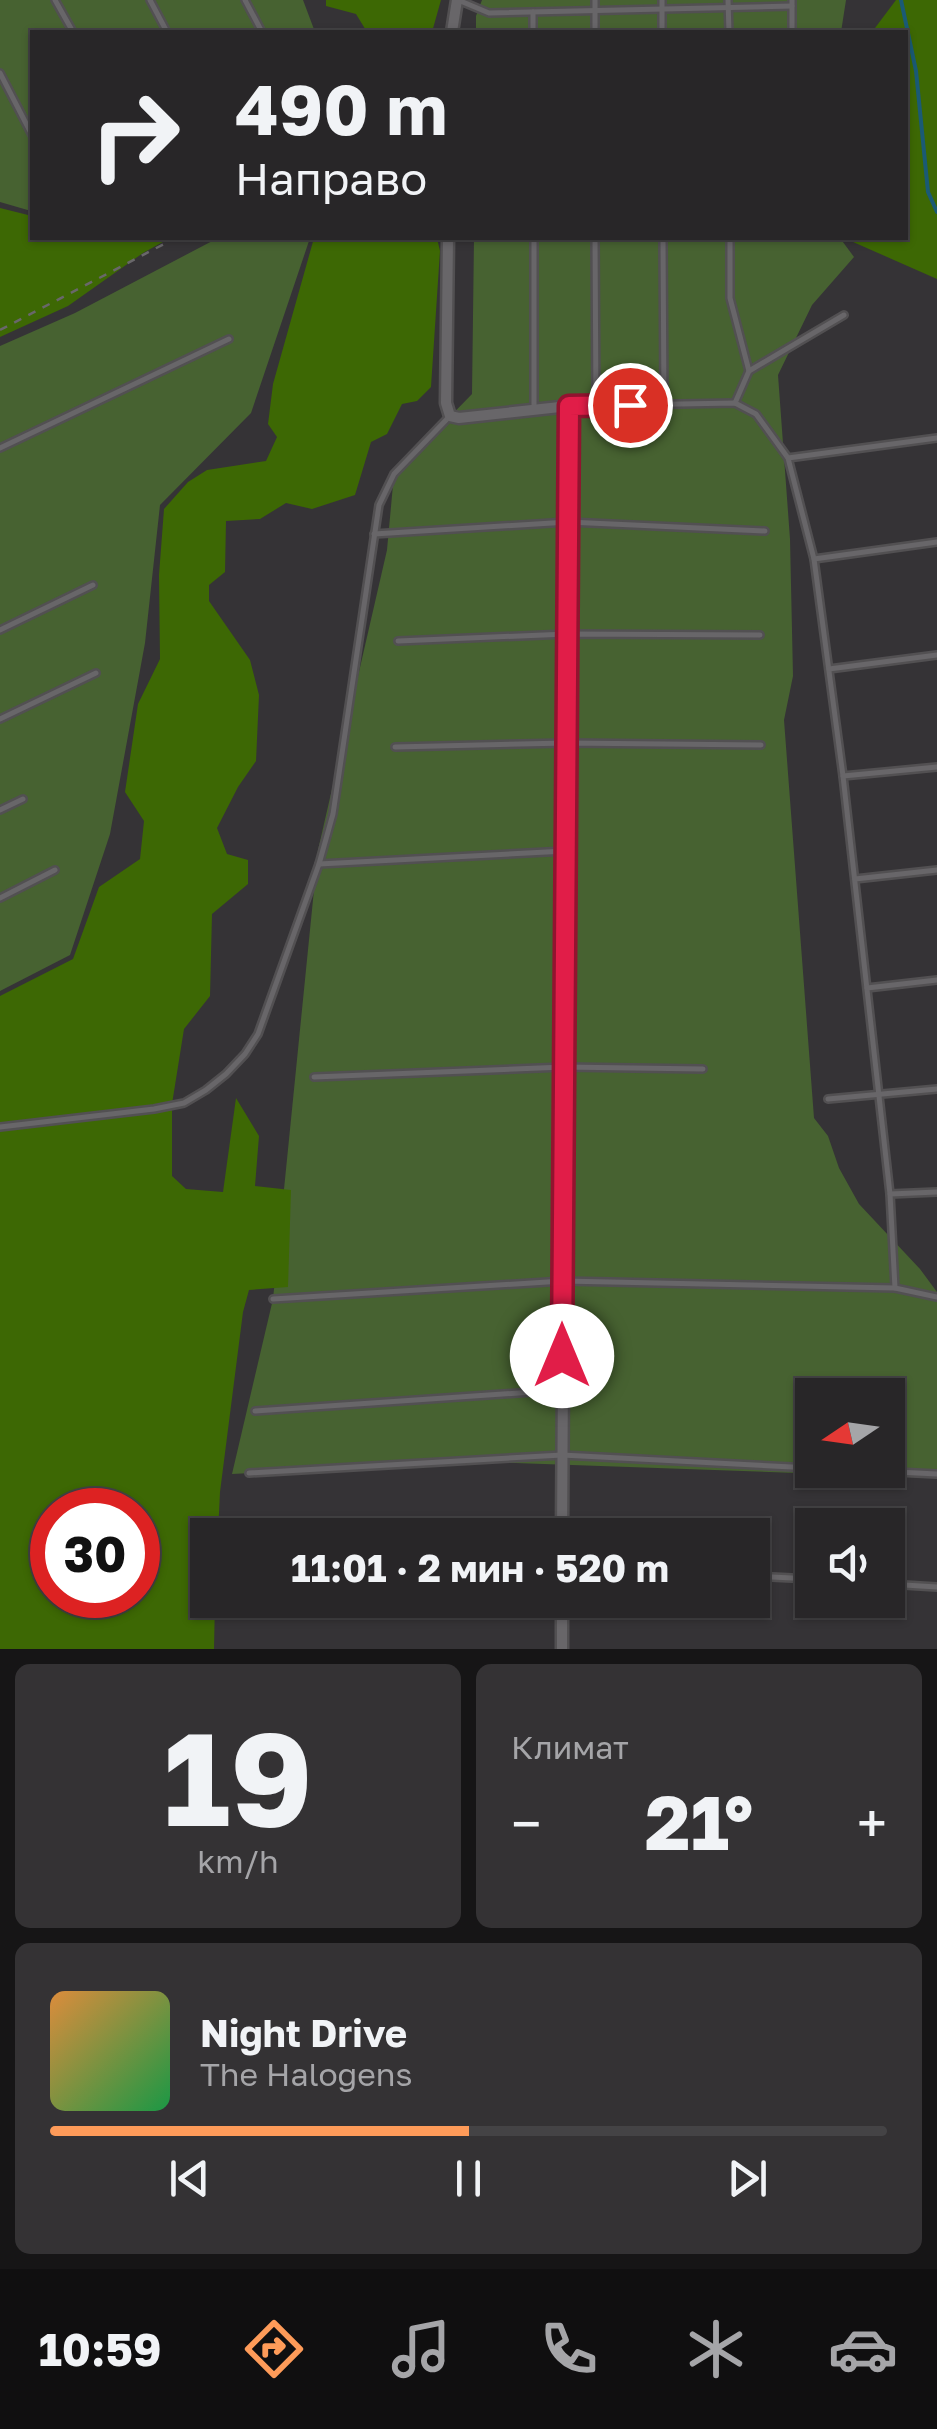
<!DOCTYPE html>
<html lang="ru">
<head>
<meta charset="utf-8">
<style>
  :root { --surface:#282628; --page:#343234; --text:#f1f3f6; --muted:#a5a5a8; --line:#444345; --accent:#fe9b59 }
  body { margin:0; font-family:"Golos Text",sans-serif; background:var(--page); color:var(--text); height:100vh; display:flex; flex-direction:column; font-size:38px; white-space:nowrap }
  * { box-sizing:border-box; margin:0 }
  p { font-size:32px; color:var(--muted) }
  .icon { flex:none; width:55px; height:55px; fill:none; stroke:currentColor; stroke-width:2; stroke-linecap:round; stroke-linejoin:round }
  .map { position:relative; height:1649px; overflow:hidden }
  .details { display:flex; flex-direction:column; gap:15px; padding:15px; background:#161516; flex:1 }
  .details>* { flex:none }
  .top-card { position:absolute; left:30px; top:30px; width:878px; height:210px; border-radius:0px; box-shadow:0 2px 8px #0004,0 0 0 2px var(--line); background:#282628; color:var(--text); overflow:hidden }
  .needle { width:65px; rotate:257deg }
  .controls { position:absolute; left:795px; top:1378px; display:grid; gap:20px }
  .controls a { display:grid; place-items:center; width:110px; height:110px; border-radius:0px; background:var(--surface); box-shadow:0 2px 8px #0004,0 0 0 2px var(--line); font-size:50px }
  .speed { position:absolute; left:30px; top:1488px; display:flex; gap:20px; font-size:50px; font-weight:700; text-align:center }
  .speed>* { display:grid; place-content:center; width:130px; height:130px; border-radius:50%; background:var(--surface); box-shadow:0 2px 8px #0004,0 0 0 2px var(--line); line-height:1 }
  .speed .limit { border:15px solid #d22; background:#fff; color:#111 }
  .pin { position:absolute; display:grid; place-items:center; width:85px; height:85px; color:#fff; margin:-42px; border:5px solid #fff; border-radius:50%; box-shadow:0 2px 10px #0007 }
  .me { position:absolute; width:110px; margin:-55px; rotate:0deg; stroke-linejoin:round; filter:drop-shadow(0 0 8px #0008) }
  .turn { display:flex; align-items:center; gap:35px; height:210px; padding:0 40px; font-size:45px }
  .turn .icon { width:130px; height:130px; stroke-width:2.5 }
  .turn b { display:block; font-size:70px; line-height:85px }
  .big { font-size:75px; font-weight:700; line-height:1.1 }
  .details .card { flex:1; display:flex; flex-direction:column; justify-content:center; gap:15px; min-width:0; padding:0 35px; border-radius:15px; background:var(--page) }
  .details .dial { align-items:center; gap:0 }
  .dial b { font-size:130px; line-height:1 }
  .song { display:flex; align-items:center; gap:30px }
  .cover { width:120px; height:120px; border-radius:15px; background:linear-gradient(135deg,hsl(30 70% 55%),hsl(140 70% 35%)) }
  .played { height:10px; border-radius:5px; background:linear-gradient(90deg,var(--accent) 50%,var(--line) 50%) }
  .keys { display:flex; justify-content:space-around; direction:ltr }
  .heat { display:flex; justify-content:space-between; align-items:center; font-size:55px; direction:ltr }
  .details .tiles { flex:1; display:grid; gap:15px; grid-template-columns:1fr 1fr }
  .card:last-child { grid-column:span 2 }
  .trip { position:absolute; left:190px; top:1518px; width:580px; height:100px; border-radius:0px; background:var(--surface); box-shadow:0 2px 8px #0004,0 0 0 2px var(--line); font-weight:700; line-height:100px; text-align:center }
  .menu { display:flex; height:160px; justify-content:space-around; align-items:center; background:#100f10; color:var(--muted) }
  .menu .icon { width:70px; height:70px }
  .menu .current { color:var(--accent) }
  .menu b { font-size:45px; color:var(--text) }
  .map>svg:first-child { display:block }
  .green { fill:#476231; fill-rule:evenodd }
  .forest { fill:#3d6804; fill-rule:evenodd }
  .lines { fill:none; stroke-linecap:round; stroke-linejoin:round }
  .stream { stroke:#1a5a75; stroke-width:4 }
  .service-casing { stroke:#525052; stroke-width:10 }
  .minor-casing { stroke:#525052; stroke-width:15 }
  .path { stroke:#69676a; stroke-width:2.5; stroke-dasharray:8 8; stroke-linecap:butt }
  .service { stroke:#686669; stroke-width:5 }
  .minor { stroke:#686669; stroke-width:10 }
  .route-casing { stroke:#92132f; stroke-width:25 }
  .route { stroke:#e11d48; stroke-width:18 }
</style>
</head>
<body>
<div class="map">
<svg width="937" height="1649" viewBox="0 0 937 1649">
  <rect width="100%" height="100%" fill="#353336"/>
  <!-- green -->
  <g class="green">
    <polygon points="0,0 303,0 315,32 32,32 31,211 0,202"/>
    <polygon points="482,0 846,0 841,32 476,32 476,16"/>
    <polygon points="218,238 310,238 251,413 160,505 145,643 110,834 70,955 0,991 0,346 75,313"/>
    <path d="M474 238H840L854 257 812 305 778 375 790 539 793 676 784 720 814 1118 828 1136 839 1168 859 1204 920 1269 937 1292V1478L461 1461 232 1474 273 1299 318 850 387 550 394 474 472 394ZM812 1395H888V1470H812Z"/>
  </g>
  <!-- forest -->
  <g class="forest">
    <polygon points="326,0 441,0 432,32 367,32 356,14 326,6"/>
    <polygon points="896,0 937,0 937,279 844,238 905,238 905,32 872,32"/>
    <polygon points="0,208 32,216 32,238 170,238 143,253 68,306 0,337"/>
    <path d="M314 238H437L440 251 431 387 417 401 402 404 387 434 371 442 355 495 312 509 286 503 260 519 226 521 225 572 209 585V601L250 660 259 695 256 761 238 787 217 828 227 854 248 860V884L212 914 210 996 184 1029 172 1104V1176L186 1189 223 1192 236 1098 259 1136 255 1186 291 1190 288 1287 249 1290 243 1312 220 1492 218 1535H208V1600H215L214 1649H0V996L73 959 99 887 140 859 144 821 125 792 138 704 160 659 159 575 164 509 188 482 207 470 266 461 277 437 268 424 273 384ZM52 1510H138V1595H52Z"/>
  </g>
  <g class="lines">
    <!-- stream -->
    <polyline class="stream" points="901,0 916,71 928,192 937,212"/>
    <!-- service casing -->
    <g class="service-casing">
      <g id="service">
        <polyline points="55,0 73,32"/>
        <polyline points="150,0 167,32"/>
        <polyline points="245,0 262,32"/>
        <polyline points="458,0 489,13 792,6"/>
        <polyline points="595,0 595,32"/>
        <polyline points="662,0 662,32"/>
        <polyline points="728,0 729,32"/>
        <polyline points="792,0 792,32"/>
        <polyline points="533,12 533,32"/>
        <polyline points="0,73 32,135"/>
        <polyline points="534,238 534,410"/>
        <polyline points="595,238 596,406"/>
        <polyline points="663,238 664,404"/>
        <polyline points="730,238 730,298 749,371"/>
        <polyline points="735,403 749,371 844,315"/>
        <polyline points="569,406 735,403 756,414 788,458 814,559 843,776 890,1194 895,1288"/>
        <polyline points="0,448 229,339"/>
        <polyline points="788,458 937,438"/>
        <polyline points="374,534 568,522 765,531"/>
        <polyline points="814,559 937,542"/>
        <polyline points="0,630 93,585"/>
        <polyline points="398,641 567,634 760,635"/>
        <polyline points="829,669 937,655"/>
        <polyline points="0,719 96,673"/>
        <polyline points="395,747 567,743 761,745"/>
        <polyline points="843,776 937,767"/>
        <polyline points="0,810 23,799"/>
        <polyline points="319,864 566,851"/>
        <polyline points="855,879 937,870"/>
        <polyline points="0,898 55,870"/>
        <polyline points="867,988 937,980"/>
        <polyline points="314,1077 564,1067 703,1069"/>
        <polyline points="828,1099 937,1089"/>
        <polyline points="0,1127 154,1109 184,1103 206,1090 226,1074 245,1054 258,1034 319,864 333,814 379,505 394,474 448,418"/>
        <polyline points="890,1194 937,1192"/>
        <polyline points="273,1299 563,1281 895,1288 937,1297"/>
        <polyline points="255,1411 548,1391 563,1393"/>
        <polyline points="857,1470 937,1474"/>
        <polyline points="249,1473 562,1455 812,1468"/>
        <polyline points="752,1576 812,1579"/>
        <polyline points="888,1584 937,1587"/>
      </g>
    </g>
    <!-- minor casing -->
    <g class="minor-casing">
      <g id="minor">
        <polyline points="452,32 457,0"/>
        <polyline points="448,238 446,403 450,416 459,418 569,406 562,1535"/>
        <polyline points="562,1649 562,1600"/>
      </g>
    </g>
    <!-- path -->
    <polyline class="path" points="0,330 164,244"/>
    <!-- service -->
    <use href="#service" class="service"/>
    <!-- minor -->
    <use href="#minor" class="minor"/>
  </g>
  <g class="lines">
    <!-- route casing -->
    <g class="route-casing">
      <polyline id="route" points="562,1356 569,406 630,405"/>
    </g>
    <!-- route -->
    <use href="#route" class="route"/>
  </g>
</svg>
<div class="controls">
<a><svg class="needle" viewBox="-14 -14 28 28"><path d="M0-13l5 13h-10z" fill="#e53935"/><path d="M0 13l5-13h-10z" fill="#a5a5a8"/></svg></a>
<a><svg class="icon" aria-label="sound" viewBox="0 0 24 24"><path d="M4 9h4l5-4v14l-5-4H4zM17 9q2 3 0 6"/></svg></a>
</div>
<div class="speed"><div class="limit">30</div></div>
<div class="pin" style="left:630px;top:405px;background:#d93025"><svg class="icon" aria-label="arrive" viewBox="0 0 24 24"><path d="M6 21V4h12l-3 4 3 4H6"/></svg></div>
<svg class="me" style="left:562px;top:1356px" viewBox="-20 -20 40 40"><circle r="19" fill="#fff"/><path d="M0-13L10 11 0 6-10 11z" fill="#e11d48"/></svg>
<div class="trip">11:01 · 2 мин · 520 m</div>
<div class="top-card">
<div class="turn"><svg class="icon" aria-label="right" viewBox="0 0 24 24"><path d="M7 20v-9h11M14 6l5 5-5 5"/></svg><div><b>490 m</b>Направо</div></div>
</div>
</div>
<section class="details">
<div class="tiles">
<div class="card dial"><b>19</b><p>km/h</p></div>
<div class="card"><p>Климат</p>
<div class="heat"><a>−</a><b class="big">21°</b><a>+</a></div>
</div>
<div class="card">
<div class="song"><i class="cover"></i><div><b>Night Drive</b><p>The Halogens</p></div></div>
<div class="played"></div>
<div class="keys"><svg class="icon" aria-label="previous" viewBox="0 0 24 24"><path d="M18 5L8 12l10 7zM5 5v14"/></svg><svg class="icon" aria-label="pause" viewBox="0 0 24 24"><path d="M8 5v14M16 5v14"/></svg><svg class="icon" aria-label="next" viewBox="0 0 24 24"><path d="M6 5l10 7-10 7zM19 5v14"/></svg></div>
</div>
</div>
</section>
<nav class="menu">
<b>10:59</b>
<svg class="icon current" aria-label="directions" viewBox="0 0 24 24"><path d="M12 3l9 9-9 9-9-9zM9 14v-3h6M13 9l2 2-2 2"/></svg>
<svg class="icon" aria-label="music" viewBox="0 0 24 24"><path d="M9 18V5l10-2v13"/><circle cx="6" cy="18" r="3"/><circle cx="16" cy="16" r="3"/></svg>
<svg class="icon" aria-label="phone" viewBox="0 0 24 24"><path d="M5 4h4l2 5-3 2q2 4 5 5l2-3 5 2v4C11 20 4 13 5 4z"/></svg>
<svg class="icon" aria-label="climate" viewBox="0 0 24 24"><path d="M12 3v18M4 7l16 10M4 17L20 7"/></svg>
<svg class="icon" aria-label="car" viewBox="0 0 24 24"><path d="M5 17H2v-5l4-1 3-4h7l3 4 3 1v5h-3M9 17h6M6 11h13"/><circle cx="7" cy="17" r="2"/><circle cx="17" cy="17" r="2"/></svg>
</nav>
</body>
</html>
